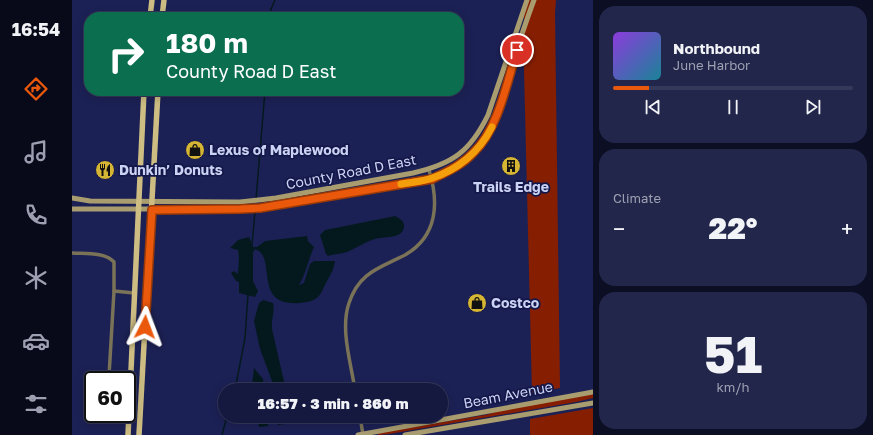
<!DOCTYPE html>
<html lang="en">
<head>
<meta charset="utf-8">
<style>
  :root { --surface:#151940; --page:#22264b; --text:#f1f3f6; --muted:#9da0b1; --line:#343859; --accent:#ea580c }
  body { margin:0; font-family:"Golos Text",sans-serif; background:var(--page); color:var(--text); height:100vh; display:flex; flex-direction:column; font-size:15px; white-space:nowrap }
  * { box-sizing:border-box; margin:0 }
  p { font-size:13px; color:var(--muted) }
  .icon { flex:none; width:22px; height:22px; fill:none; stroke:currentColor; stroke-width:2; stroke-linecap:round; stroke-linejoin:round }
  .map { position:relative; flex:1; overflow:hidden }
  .sheet { display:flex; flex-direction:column; gap:6px; padding:6px; background:#0c0e23; width:280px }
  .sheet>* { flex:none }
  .guide { position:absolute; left:12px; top:12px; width:380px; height:84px; border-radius:16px; box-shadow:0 2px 10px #0003,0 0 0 1px var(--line); background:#0b6e4f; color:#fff; overflow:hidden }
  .speed { position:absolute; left:12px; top:371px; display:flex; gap:8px; font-size:20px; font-weight:700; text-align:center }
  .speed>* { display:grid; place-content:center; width:52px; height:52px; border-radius:50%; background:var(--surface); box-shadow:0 2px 10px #0003,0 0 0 1px var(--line); line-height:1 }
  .speed .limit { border:2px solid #111; border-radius:6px; background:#fff; color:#111 }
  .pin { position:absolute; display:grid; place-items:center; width:34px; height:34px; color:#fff; margin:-17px; border:2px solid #fff; border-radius:50%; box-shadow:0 1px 4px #0007 }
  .me { position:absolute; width:44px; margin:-22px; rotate:3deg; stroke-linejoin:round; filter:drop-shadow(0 0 3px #0008) }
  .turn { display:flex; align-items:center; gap:14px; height:84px; padding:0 16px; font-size:18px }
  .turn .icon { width:52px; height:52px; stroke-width:2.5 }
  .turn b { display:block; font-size:28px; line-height:34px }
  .big { font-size:30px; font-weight:800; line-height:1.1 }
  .sheet .card { flex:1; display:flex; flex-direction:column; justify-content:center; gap:6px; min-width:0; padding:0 14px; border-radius:16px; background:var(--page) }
  .sheet .dial { align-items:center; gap:0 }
  .dial b { font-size:52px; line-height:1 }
  .song { display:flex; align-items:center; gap:12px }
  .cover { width:48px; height:48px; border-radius:6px; background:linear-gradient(135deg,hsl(270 70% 55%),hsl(190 70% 35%)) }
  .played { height:4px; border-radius:2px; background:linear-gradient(90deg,var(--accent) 15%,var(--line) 15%) }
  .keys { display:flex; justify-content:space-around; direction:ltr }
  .heat { display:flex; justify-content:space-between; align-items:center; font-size:22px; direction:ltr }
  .trip { position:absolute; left:146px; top:383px; width:230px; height:40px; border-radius:20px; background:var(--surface); box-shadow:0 2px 10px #0003,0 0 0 1px var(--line); font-weight:800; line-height:40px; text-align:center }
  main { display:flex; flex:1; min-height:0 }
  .dock { display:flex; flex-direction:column; width:72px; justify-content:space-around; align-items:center; background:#080a1a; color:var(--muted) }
  .dock .icon { width:28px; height:28px }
  .dock .on { color:var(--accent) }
  .dock b { font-size:18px; color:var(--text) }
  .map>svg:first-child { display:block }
  .green { fill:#861e02 }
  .water { fill:#04191e }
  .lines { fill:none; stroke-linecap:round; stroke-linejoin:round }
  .stream { stroke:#04191e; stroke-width:1.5 }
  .street { stroke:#7a7357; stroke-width:3.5 }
  .secondary { stroke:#a99d70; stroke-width:5 }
  .primary { stroke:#cdbd83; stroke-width:5.5 }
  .route-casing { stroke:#983908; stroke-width:10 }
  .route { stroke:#ea580c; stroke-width:7 }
  .slow { stroke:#f59e0b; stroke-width:7 }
  .labels { text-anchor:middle; stroke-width:3.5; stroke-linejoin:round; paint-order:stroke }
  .poi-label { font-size:14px; font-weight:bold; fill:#cad3f3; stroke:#141749; text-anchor:start }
  .street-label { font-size:14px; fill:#cad3f3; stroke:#141749 }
</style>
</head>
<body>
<main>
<nav class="dock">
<b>16:54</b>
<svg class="icon on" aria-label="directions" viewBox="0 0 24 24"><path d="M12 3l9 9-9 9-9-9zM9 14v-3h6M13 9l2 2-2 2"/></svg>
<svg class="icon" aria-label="music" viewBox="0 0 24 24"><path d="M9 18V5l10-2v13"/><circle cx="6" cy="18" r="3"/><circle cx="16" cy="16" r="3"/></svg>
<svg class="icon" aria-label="phone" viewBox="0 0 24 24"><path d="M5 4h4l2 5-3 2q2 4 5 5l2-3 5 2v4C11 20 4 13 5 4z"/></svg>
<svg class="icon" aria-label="climate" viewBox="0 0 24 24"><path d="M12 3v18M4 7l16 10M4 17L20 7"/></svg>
<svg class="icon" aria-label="car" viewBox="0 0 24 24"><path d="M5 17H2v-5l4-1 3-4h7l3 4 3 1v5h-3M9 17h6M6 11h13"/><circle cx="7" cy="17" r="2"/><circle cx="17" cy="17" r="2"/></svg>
<svg class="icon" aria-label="filters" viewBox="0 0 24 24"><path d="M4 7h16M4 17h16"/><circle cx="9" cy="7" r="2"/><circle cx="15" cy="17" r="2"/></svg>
</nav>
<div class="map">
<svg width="521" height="435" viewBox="0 0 521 435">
  <rect width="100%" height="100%" fill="#1c2155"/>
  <!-- green -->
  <g class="green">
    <polygon points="452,0 484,0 483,13 488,388 460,393 452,70"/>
    <polygon points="521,394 521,398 504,402 317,434 306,435 306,433 413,415 439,408"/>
    <polygon points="521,408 521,435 458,435 458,419"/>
  </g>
  <!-- water -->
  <g class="water">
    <path d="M323 216C328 219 333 221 332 227 330 240 311 236 303 239 293 242 284 248 275 252 269 254 262 254 256 256L254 254 248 235 253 230Z"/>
    <path d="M235 236 236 241 242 247C236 260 234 274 227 285L232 283 238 264 242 261H263C262 271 256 278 252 287 248 296 245 300 235 302 177 312 207 257 183 249L181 253V281L186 291 183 297 167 293V282L164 281 159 273 162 271 166 274 167 257 166 250 158 248 166 240 177 237 181 247H185L193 241Z"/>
    <path d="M191 300 201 303C203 312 199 320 200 329L214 390H202L200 381 188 349 182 321 187 303Z"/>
    <polygon points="182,368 191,379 192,390 181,390 180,385"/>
    <polygon points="185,416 195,416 196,426 187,427"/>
    <polygon points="206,416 219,416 220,423 206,425"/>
  </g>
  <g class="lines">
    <!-- stream -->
    <g class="stream">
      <polyline points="199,17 199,9 203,0"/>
      <polyline points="184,199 193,91"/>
      <polyline points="180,245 183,211"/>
      <polyline points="163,390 173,338 176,294"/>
      <polyline points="150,435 155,416"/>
    </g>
    <!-- street -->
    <g class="street">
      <path d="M0 253C13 254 33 252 42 262V291L37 376"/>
      <polyline points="42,291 62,293"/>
      <path d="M283 390C279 363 268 329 277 303 287 272 308 268 333 255 366 236 367 202 357 170"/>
      <polyline points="288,416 291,435"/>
    </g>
    <!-- secondary -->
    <g class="secondary">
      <path d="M0 198 18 201 168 202 204 198 341 173C380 164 398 152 416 115L455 0"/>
      <path d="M0 209H168L188 208 360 179C374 172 389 165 401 153 425 131 431 94 440 64 447 43 454 21 462 0"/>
      <polyline points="286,435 521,392"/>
      <polyline points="333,435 521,403"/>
    </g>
    <!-- primary -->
    <g class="primary">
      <polyline points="78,17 80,0"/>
      <polyline points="90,17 92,0"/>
      <polyline points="56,435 72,91"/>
      <polyline points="67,435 86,91"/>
    </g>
  </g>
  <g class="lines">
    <!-- route casing -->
    <g class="route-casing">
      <path id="route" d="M73 327 80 210 168 209 188 208 360 179C374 172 390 165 401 153 426 130 435 82 445 50"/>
    </g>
    <!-- route -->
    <use href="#route" class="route"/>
    <!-- slow -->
    <path class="slow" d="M329 184C339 182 350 182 360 178 386 170 408 151 420 127"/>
  </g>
  <!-- icons -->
  <defs>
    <g id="shop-disc" transform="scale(1)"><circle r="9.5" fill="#d5b534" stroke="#141749"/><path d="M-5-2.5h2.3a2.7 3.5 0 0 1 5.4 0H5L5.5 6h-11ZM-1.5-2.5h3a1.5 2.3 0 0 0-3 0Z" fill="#111"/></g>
    <g id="building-disc" transform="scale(1)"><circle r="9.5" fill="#d5b534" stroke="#141749"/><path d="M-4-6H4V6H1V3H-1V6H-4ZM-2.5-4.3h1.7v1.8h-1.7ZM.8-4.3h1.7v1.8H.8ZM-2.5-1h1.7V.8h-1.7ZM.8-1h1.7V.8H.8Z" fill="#111"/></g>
    <g id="restaurant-disc" transform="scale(1)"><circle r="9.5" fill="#d5b534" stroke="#141749"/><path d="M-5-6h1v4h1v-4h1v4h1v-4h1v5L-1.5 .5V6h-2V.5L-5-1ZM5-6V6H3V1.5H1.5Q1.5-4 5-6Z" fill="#111"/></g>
  </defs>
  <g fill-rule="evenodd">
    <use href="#shop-disc" x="123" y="150"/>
    <use href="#building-disc" x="439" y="166"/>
    <use href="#restaurant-disc" x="33" y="170"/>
    <use href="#shop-disc" x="405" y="303"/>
  </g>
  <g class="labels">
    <!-- poi labels -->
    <g class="poi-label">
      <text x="137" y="155">Lexus of Maplewood</text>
      <text x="47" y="175">Dunkin’ Donuts</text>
      <text x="439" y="192" text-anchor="middle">Trails Edge</text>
      <text x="419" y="308">Costco</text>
    </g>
    <!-- street labels -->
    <g class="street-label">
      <text transform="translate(279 172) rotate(-11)" y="5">County Road D East</text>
      <text transform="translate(436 395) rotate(-11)" y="5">Beam Avenue</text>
    </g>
  </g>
</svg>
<div class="speed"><div class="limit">60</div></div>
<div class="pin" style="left:445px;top:50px;background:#d93025"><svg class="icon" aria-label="arrive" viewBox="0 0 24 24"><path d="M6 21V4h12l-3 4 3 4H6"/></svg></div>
<svg class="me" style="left:73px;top:327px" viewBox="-20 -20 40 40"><path d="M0-17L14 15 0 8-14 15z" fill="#ea580c" stroke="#fff" stroke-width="4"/></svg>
<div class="trip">16:57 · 3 min · 860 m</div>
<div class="guide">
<div class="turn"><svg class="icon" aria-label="right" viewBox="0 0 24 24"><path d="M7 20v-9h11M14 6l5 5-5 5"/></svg><div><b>180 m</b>County Road D East</div></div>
</div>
</div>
<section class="sheet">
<div class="card">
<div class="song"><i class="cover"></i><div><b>Northbound</b><p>June Harbor</p></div></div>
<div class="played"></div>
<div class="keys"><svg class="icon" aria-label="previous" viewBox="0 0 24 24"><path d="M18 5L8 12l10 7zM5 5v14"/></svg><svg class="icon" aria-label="pause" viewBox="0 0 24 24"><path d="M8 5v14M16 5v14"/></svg><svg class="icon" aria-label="next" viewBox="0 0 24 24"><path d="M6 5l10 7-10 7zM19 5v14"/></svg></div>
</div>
<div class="card"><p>Climate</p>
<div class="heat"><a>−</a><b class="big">22°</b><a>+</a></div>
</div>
<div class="card dial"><b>51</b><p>km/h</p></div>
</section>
</main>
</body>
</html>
